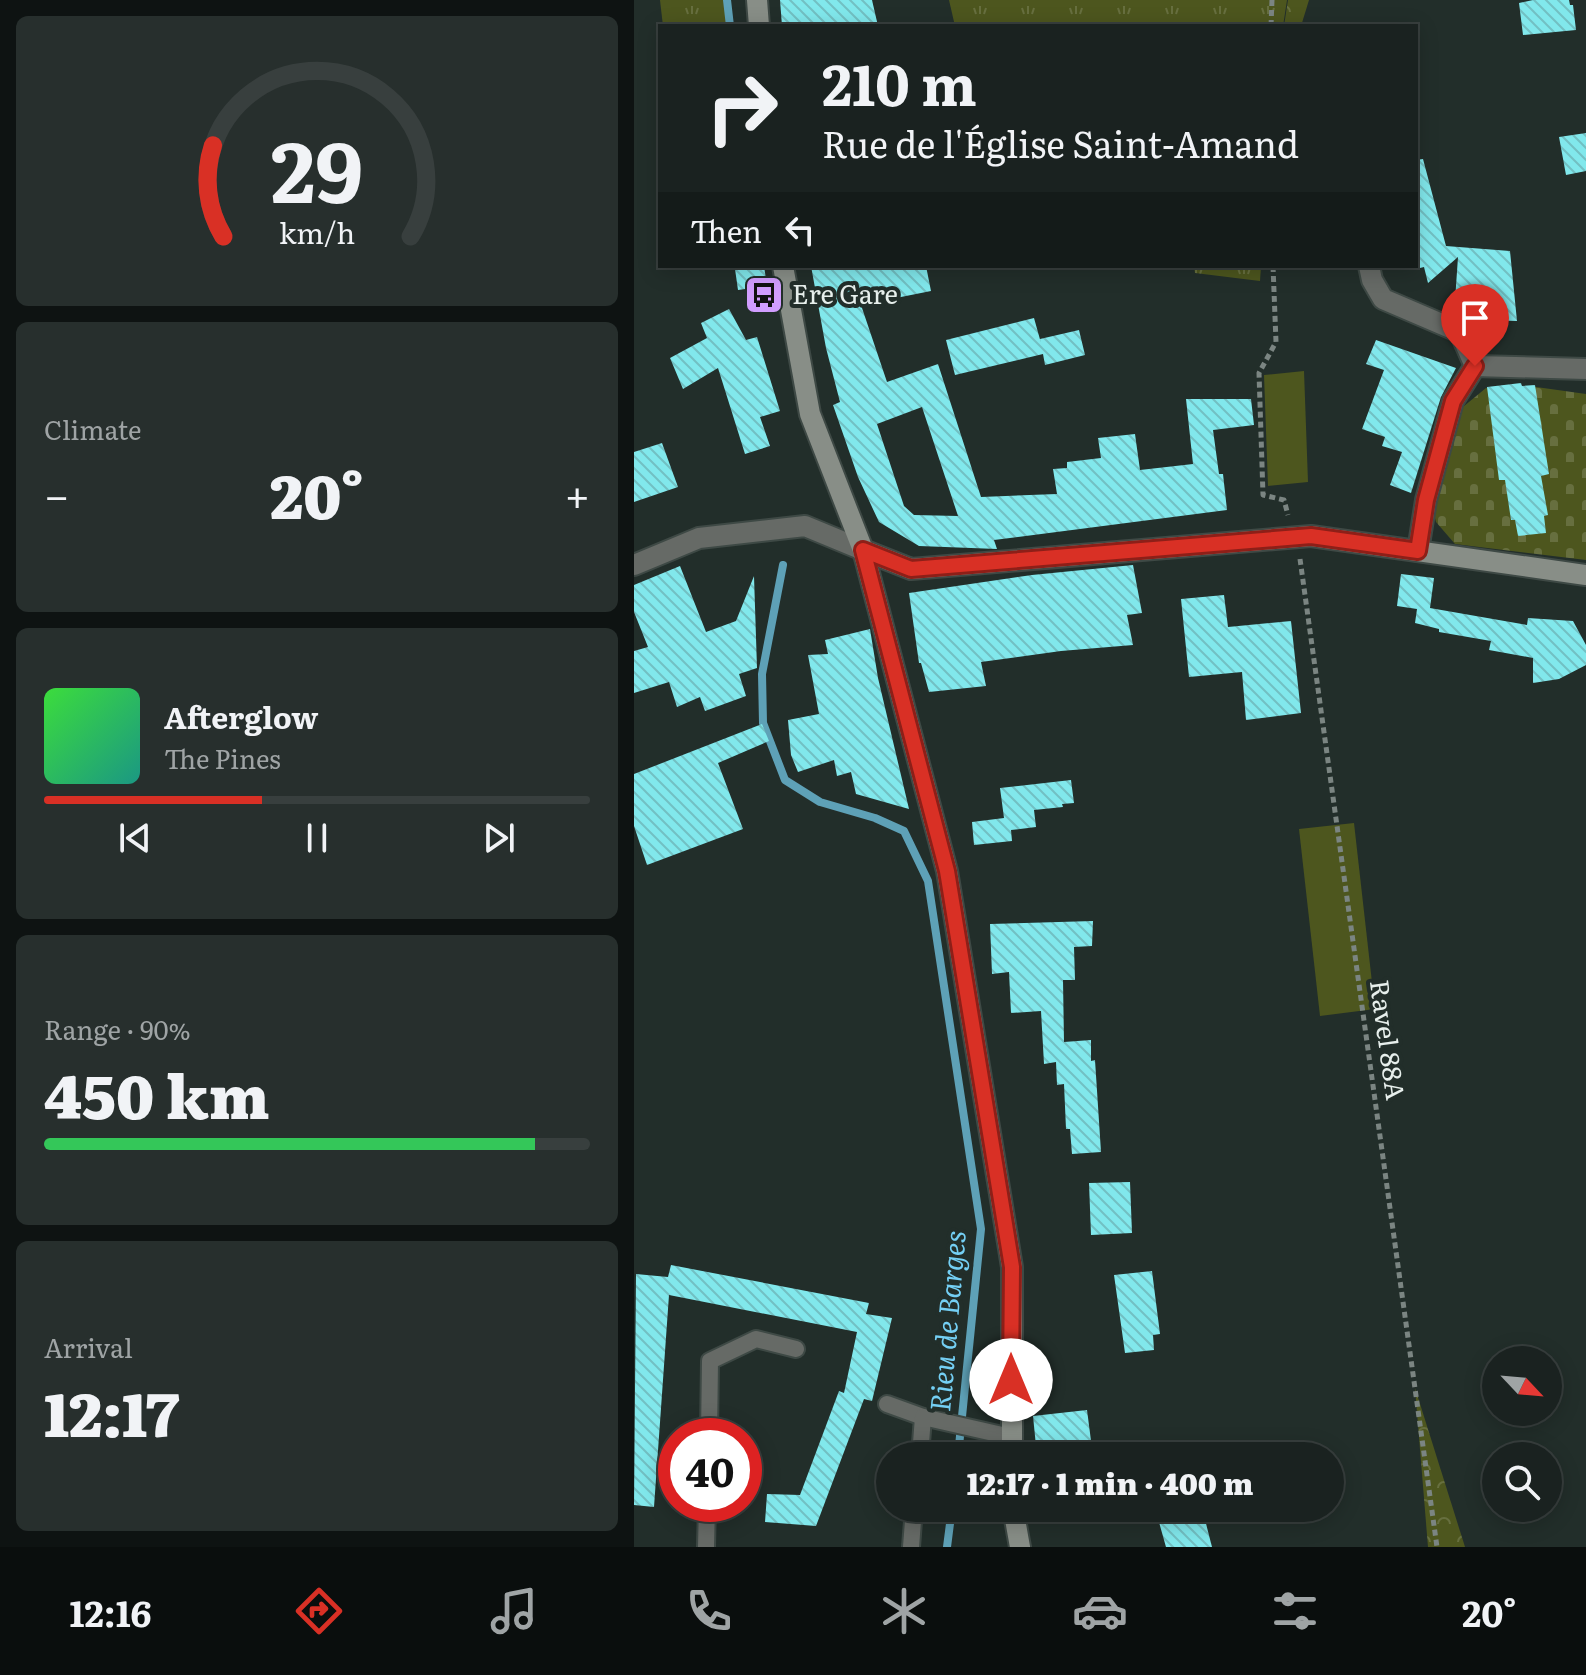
<!DOCTYPE html>
<html lang="en">
<head>
<meta charset="utf-8">
<style>
  :root { --surface:#1a2220; --page:#272f2d; --text:#f1f3f6; --muted:#9fa4a5; --line:#383f3e; --accent:#d93025 }
  body { margin:0; font-family:Literata,serif; background:var(--page); color:var(--text); height:100vh; display:flex; flex-direction:column; font-size:30px; white-space:nowrap }
  * { box-sizing:border-box; margin:0 }
  p { font-size:26px; color:var(--muted) }
  .icon { flex:none; width:44px; height:44px; fill:none; stroke:currentColor; stroke-width:2; stroke-linecap:round; stroke-linejoin:round }
  .map { position:relative; flex:1; overflow:hidden }
  .panel { display:flex; flex-direction:column; gap:16px; padding:16px; background:#0e1312; width:634px }
  .panel>* { flex:none }
  .top-card { position:absolute; left:24px; top:24px; width:760px; height:244px; border-radius:0px; box-shadow:0 4px 20px #0003,0 0 0 2px var(--line); background:#1a2220; color:var(--text); overflow:hidden }
  .needle { width:52px; rotate:116deg }
  .tools { position:absolute; left:848px; top:1346px; display:grid; gap:16px }
  .tools a { display:grid; place-items:center; width:80px; height:80px; border-radius:50%; background:var(--surface); box-shadow:0 4px 20px #0003,0 0 0 2px var(--line); font-size:40px }
  .speed { position:absolute; left:24px; top:1418px; display:flex; gap:16px; font-size:40px; font-weight:700; text-align:center }
  .speed>* { display:grid; place-content:center; width:104px; height:104px; border-radius:50%; background:var(--surface); box-shadow:0 4px 20px #0003,0 0 0 2px var(--line); line-height:1 }
  .speed .limit { border:12px solid #d22; background:#fff; color:#111 }
  .pin { position:absolute; display:grid; place-items:center; width:68px; height:68px; color:#fff; margin:-82px -34px; border-radius:50% 50% 50% 0; rotate:-45deg; box-shadow:0 0 8px #0007 }
  .pin .icon { rotate:45deg }
  .me { position:absolute; width:88px; margin:-44px; rotate:0deg; stroke-linejoin:round; filter:drop-shadow(0 0 6px #0008) }
  .turn { display:flex; align-items:center; gap:28px; height:168px; padding:0 32px; font-size:36px }
  .turn .icon { width:104px; height:104px; stroke-width:2.5 }
  .turn b { display:block; font-size:56px; line-height:68px }
  .then { display:flex; align-items:center; height:76px; padding:0 32px; background:#0003; gap:16px; font-size:30px }
  .big { font-size:60px; font-weight:800; line-height:1.1 }
  .panel .card { flex:1; display:flex; flex-direction:column; justify-content:center; gap:12px; min-width:0; padding:0 28px; border-radius:12px; background:var(--page) }
  .panel .dial { align-items:center; gap:0 }
  .dial svg { height:208px; overflow:visible; fill:none; stroke:var(--line); stroke-width:7; stroke-linecap:round; text-anchor:middle }
  .dial text { fill:var(--text); stroke:none }
  .song { display:flex; align-items:center; gap:24px }
  .cover { width:96px; height:96px; border-radius:12px; background:linear-gradient(135deg,hsl(120 70% 55%),hsl(170 70% 35%)) }
  .played { height:8px; border-radius:4px; background:linear-gradient(90deg,var(--accent) 40%,var(--line) 40%) }
  .keys { display:flex; justify-content:space-around; direction:ltr }
  .heat { display:flex; justify-content:space-between; align-items:center; font-size:44px; direction:ltr }
  .charge { height:12px; border-radius:6px; background:linear-gradient(90deg,#34c759 90%,var(--line) 0) }
  .trip { position:absolute; left:242px; top:1442px; width:468px; height:80px; border-radius:40px; background:var(--surface); box-shadow:0 4px 20px #0003,0 0 0 2px var(--line); font-weight:800; line-height:80px; text-align:center }
  .tabs { display:flex; height:128px; justify-content:space-around; align-items:center; background:#0a0e0d; color:var(--muted) }
  .tabs .icon { width:56px; height:56px }
  .tabs .active { color:var(--accent) }
  .tabs b { font-size:36px; color:var(--text) }
  main { display:flex; flex:1; min-height:0 }
  .map>svg:first-child { display:block }
  .grass { fill:url(#grass-tufts) }
  .forest { fill:url(#forest-crowns) }
  .cemetery { fill:url(#cemetery-stones) }
  .green { fill:#4d561e }
  .lines { fill:none; stroke-linecap:round; stroke-linejoin:round }
  .stream { stroke:#5ea1b7; stroke-width:8 }
  .building { fill:url(#building-back-hatch); fill-rule:evenodd }
  .lane-casing { stroke:#3e4945; stroke-width:20 }
  .street-casing { stroke:#3e4945; stroke-width:24 }
  .secondary-casing { stroke:#3e4945; stroke-width:24 }
  .path { stroke:#7b8582; stroke-width:5; stroke-dasharray:6 4; stroke-linecap:butt }
  .lane { stroke:#666a66; stroke-width:16 }
  .street { stroke:#666a66; stroke-width:20 }
  .secondary { stroke:#888e87; stroke-width:20 }
  .route-casing { stroke:#8d1f18; stroke-width:20 }
  .route { stroke:#d93025; stroke-width:14 }
  .labels { text-anchor:middle; stroke-width:8; stroke-linejoin:round; paint-order:stroke }
  .poi-label { font-size:26px; fill:#e7efec; stroke:#222e2a; text-anchor:start }
  .street-label { font-size:26px; fill:#e7efec; stroke:#222e2a }
  .water-label { font-size:28px; font-style:italic; fill:#74cff4; stroke:#222e2a }
</style>
</head>
<body>
<main>
<section class="panel">
<div class="card dial"><svg viewBox="0 0 100 80">
<path d="M14 69A42 42 0 1 1 86 69"/>
<path d="M14 69A42 42 0 0 1 10 34" stroke="#d93025"/>
<text x="50" y="56" font-size="32" font-weight="700">29</text>
<text x="50" y="72" font-size="11">km/h</text>
</svg></div>
<div class="card"><p>Climate</p>
<div class="heat"><a>−</a><b class="big">20°</b><a>+</a></div>
</div>
<div class="card">
<div class="song"><i class="cover"></i><div><b>Afterglow</b><p>The Pines</p></div></div>
<div class="played"></div>
<div class="keys"><svg class="icon" aria-label="previous" viewBox="0 0 24 24"><path d="M18 5L8 12l10 7zM5 5v14"/></svg><svg class="icon" aria-label="pause" viewBox="0 0 24 24"><path d="M8 5v14M16 5v14"/></svg><svg class="icon" aria-label="next" viewBox="0 0 24 24"><path d="M6 5l10 7-10 7zM19 5v14"/></svg></div>
</div>
<div class="card"><p>Range · 90%</p><b class="big">450 km</b><div class="charge"></div></div>
<div class="card"><p>Arrival</p><b class="big">12:17</b></div>
</section>
<div class="map">
<svg width="952" height="1547" viewBox="0 0 952 1547">
  <defs>
    <pattern id="grass-tufts" width="24" height="20" patternUnits="userSpaceOnUse" patternTransform="scale(2)"><rect width="24" height="20" fill="#4d561e"/><path d="M3 7l-1-3M5 7V3M7 7l1-3M15 17l-1-3M17 17v-4M19 17l1-3" fill="none" stroke="#676f3f"/></pattern>
    <pattern id="forest-crowns" width="20" height="18" patternUnits="userSpaceOnUse" patternTransform="scale(2)"><rect width="20" height="18" fill="#4d561e"/><path d="M2 6a3 3 0 1 1 6 0M12 15a3 3 0 1 1 6 0" fill="none" stroke="#676f3f"/></pattern>
    <pattern id="cemetery-stones" width="16" height="16" patternUnits="userSpaceOnUse" patternTransform="scale(2)"><rect width="16" height="16" fill="#4d561e"/><path d="M2 7V4a2 2 0 0 1 4 0v3zM10 15v-3a2 2 0 0 1 4 0v3z" fill="#676f3f"/></pattern>
    <pattern id="building-back-hatch" width="6" height="6" patternUnits="userSpaceOnUse" patternTransform="scale(2)"><rect width="6" height="6" fill="#81e8ec"/><path d="M-1 5l2 2M0 0l6 6M5-1l2 2" fill="none" stroke="#72c0c3"/></pattern>
  </defs>
  <rect width="100%" height="100%" fill="#222e2a"/>
  <!-- grass -->
  <g class="grass">
    <polygon points="26,0 93,0 96,26 29,26"/>
    <polygon points="315,0 653,0 649,26 321,26"/>
    <polygon points="560,266 627,266 626,281 561,273"/>
  </g>
  <!-- forest -->
  <g class="forest">
    <polygon points="654,0 675,0 667,26 650,26"/>
    <polygon points="781,1388 831,1547 794,1547"/>
  </g>
  <!-- cemetery -->
  <polygon class="cemetery" points="895,386 952,394 952,560 821,544 802,522 797,503 824,411 852,388"/>
  <!-- green -->
  <g class="green">
    <polygon points="670,371 674,482 634,486 630,375"/>
    <polygon points="720,823 741,1009 686,1016 665,829"/>
  </g>
  <g class="lines">
    <!-- stream -->
    <g class="stream">
      <polyline points="93,0 96,26"/>
      <polyline points="149,565 128,674 129,723 151,780 186,802 241,818 270,831 294,881 347,1229 324,1456"/>
      <polyline points="313,1547 318,1508"/>
    </g>
  </g>
  <!-- building -->
  <g class="building">
    <polygon points="146,0 238,0 244,26 148,26"/>
    <polygon points="899,0 935,0 936,5 939,5 942,30 889,35 885,3"/>
    <polygon points="952,133 952,171 932,175 925,137"/>
    <polygon points="789,159 812,246 876,251 883,321 850,320 849,295 840,319 820,315 824,257 794,283 790,267 782,269 782,160"/>
    <polygon points="120,266 130,266 133,286 104,290 101,269"/>
    <path d="M177 266H292L297 291 227 305 253 382 304 364 347 497 423 494 419 469 433 468V462L467 458 464 438 501 434 506 470 559 464 552 399H617L620 425 579 430 585 474H589L593 510 360 540 363 549 285 546 245 522 224 477 199 405 206 402 192 348ZM288 407 324 516 280 515 270 506 243 424Z"/>
    <polygon points="95,309 112,340 123,337 146,411 126,417 136,446 111,454 84,368 49,389 36,358 73,338 67,323"/>
    <polygon points="400,318 407,343 406,339 445,330 451,355 411,365 409,354 321,375 312,340"/>
    <polygon points="742,340 822,368 807,397 777,493 756,485 768,452 748,446 751,437 728,429 750,370 732,364"/>
    <polygon points="887,383 888,386 901,385 915,474 907,476 914,515 910,516 912,533 884,536 881,520 877,520 871,480 865,480 853,387"/>
    <polygon points="28,443 44,487 0,502 0,452"/>
    <polygon points="499,565 508,613 493,615 499,645 427,651 347,662 352,686 295,692 287,663 285,663 275,593 398,575"/>
    <polygon points="46,566 72,632 102,621 120,576 123,668 105,674 112,696 71,711 66,697 43,707 35,682 0,693 0,651 14,647 0,612 0,585"/>
    <polygon points="767,574 800,578 796,608 893,625 894,618 939,621 952,645 952,665 925,679 899,683 899,658 855,650 857,641 805,632 805,629 781,623 783,609 763,606"/>
    <polygon points="590,595 594,627 657,621 667,713 612,720 608,672 555,677 547,599"/>
    <polygon points="236,629 244,678 275,809 222,794 217,772 203,776 200,760 164,772 157,755 154,720 185,714 174,655 194,654 191,640"/>
    <polygon points="128,724 135,741 84,763 109,829 13,865 0,826 0,774"/>
    <polygon points="437,780 440,803 428,804 429,807 400,810 402,827 377,830 378,841 340,845 338,822 370,818 366,788"/>
    <polygon points="459,921 458,946 440,947 441,980 429,980 430,1042 457,1040 457,1061 461,1060 467,1152 438,1154 436,1129 432,1129 430,1084 423,1085 422,1062 410,1064 407,1011 377,1013 375,972 358,974 356,924"/>
    <polygon points="496,1182 498,1233 457,1235 455,1183"/>
    <polygon points="37,1265 235,1303 232,1314 258,1318 238,1401 230,1399 182,1526 131,1522 133,1494 166,1495 205,1391 210,1393 223,1332 35,1295 20,1507 0,1505 2,1274 34,1277"/>
    <polygon points="518,1271 526,1334 519,1335 520,1350 491,1353 480,1275"/>
    <polygon points="453,1410 459,1456 403,1456 399,1416"/>
    <polygon points="521,1508 568,1508 578,1547 532,1547"/>
  </g>
  <g class="lines">
    <!-- lane casing -->
    <g class="lane-casing">
      <g id="lane">
        <polyline points="253,1404 289,1417 377,1437"/>
        <polyline points="75,1436 76,1361 122,1339 162,1349"/>
        <polyline points="286,1456 289,1417"/>
        <polyline points="72,1547 73,1504"/>
        <polyline points="277,1547 280,1508"/>
      </g>
    </g>
    <!-- street casing -->
    <g class="street-casing">
      <g id="street">
        <polyline points="735,266 738,280 749,299 826,332 841,366"/>
        <polyline points="784,551 792,500 819,401 841,366 952,369"/>
        <polyline points="0,565 65,538 171,526 229,550"/>
      </g>
    </g>
    <!-- secondary casing -->
    <g class="secondary-casing">
      <g id="secondary">
        <polyline points="123,0 125,26"/>
        <polyline points="149,266 176,414 229,550 313,871 378,1267 378,1456"/>
        <polyline points="229,550 277,569 677,536 952,575"/>
        <polyline points="379,1508 386,1547"/>
      </g>
    </g>
    <!-- path -->
    <g class="path">
      <polyline points="637,26 638,0"/>
      <polyline points="639,266 642,342 625,373 629,495 650,500 654,515"/>
      <polyline points="666,559 803,1547"/>
    </g>
    <!-- lane -->
    <use href="#lane" class="lane"/>
    <!-- street -->
    <use href="#street" class="street"/>
    <!-- secondary -->
    <use href="#secondary" class="secondary"/>
  </g>
  <g class="lines">
    <!-- route casing -->
    <g class="route-casing">
      <polyline id="route" points="377,1380 378,1267 313,871 229,550 277,569 677,536 784,551 792,500 819,401 841,366"/>
    </g>
    <!-- route -->
    <use href="#route" class="route"/>
  </g>
  <!-- icons -->
  <defs>
    <g id="bus-square" transform="scale(2)"><rect x="-9" y="-9" width="18" height="18" rx="4" fill="#d19dfe" stroke="#222e2a"/><path d="M-5-6H5V4H4V6H2V4H-2V6H-4V4H-5ZM-3.5-4V0h7V-4ZM-3.5 1.2v1.5H-2V1.2ZM2 1.2v1.5H3.5V1.2Z" fill="#111"/></g>
  </defs>
  <g fill-rule="evenodd">
    <use href="#bus-square" x="130" y="295"/>
  </g>
  <g class="labels">
    <!-- poi labels -->
    <g class="poi-label">
      <text x="158" y="304">Ere Gare</text>
    </g>
    <!-- street labels -->
    <g class="street-label">
      <text transform="translate(753 1040) rotate(82)" y="9">Ravel 88A</text>
    </g>
    <!-- water labels -->
    <g class="water-label">
      <text transform="translate(314 1321) rotate(-85)" y="10">Rieu de Barges</text>
    </g>
  </g>
</svg>
<div class="tools">
<a><svg class="needle" viewBox="-14 -14 28 28"><path d="M0-13l5 13h-10z" fill="#e53935"/><path d="M0 13l5-13h-10z" fill="#9fa4a5"/></svg></a>
<a><svg class="icon" aria-label="search" viewBox="0 0 24 24"><circle cx="10" cy="10" r="6"/><path d="M15 15l6 6"/></svg></a>
</div>
<div class="speed"><div class="limit">40</div></div>
<div class="pin" style="left:841px;top:366px;background:#d93025"><svg class="icon" aria-label="arrive" viewBox="0 0 24 24"><path d="M6 21V4h12l-3 4 3 4H6"/></svg></div>
<svg class="me" style="left:377px;top:1380px" viewBox="-20 -20 40 40"><circle r="19" fill="#fff"/><path d="M0-13L10 11 0 6-10 11z" fill="#d93025"/></svg>
<div class="trip">12:17 · 1 min · 400 m</div>
<div class="top-card">
<div class="turn"><svg class="icon" aria-label="right" viewBox="0 0 24 24"><path d="M7 20v-9h11M14 6l5 5-5 5"/></svg><div><b>210 m</b>Rue de l'Église Saint-Amand</div></div>
<div class="then">Then<svg class="icon" aria-label="left" viewBox="0 0 24 24"><path d="M17 20v-9H6M10 6l-5 5 5 5"/></svg></div>
</div>
</div>
</main>
<nav class="tabs">
<b>12:16</b>
<svg class="icon active" aria-label="directions" viewBox="0 0 24 24"><path d="M12 3l9 9-9 9-9-9zM9 14v-3h6M13 9l2 2-2 2"/></svg>
<svg class="icon" aria-label="music" viewBox="0 0 24 24"><path d="M9 18V5l10-2v13"/><circle cx="6" cy="18" r="3"/><circle cx="16" cy="16" r="3"/></svg>
<svg class="icon" aria-label="phone" viewBox="0 0 24 24"><path d="M5 4h4l2 5-3 2q2 4 5 5l2-3 5 2v4C11 20 4 13 5 4z"/></svg>
<svg class="icon" aria-label="climate" viewBox="0 0 24 24"><path d="M12 3v18M4 7l16 10M4 17L20 7"/></svg>
<svg class="icon" aria-label="car" viewBox="0 0 24 24"><path d="M5 17H2v-5l4-1 3-4h7l3 4 3 1v5h-3M9 17h6M6 11h13"/><circle cx="7" cy="17" r="2"/><circle cx="17" cy="17" r="2"/></svg>
<svg class="icon" aria-label="filters" viewBox="0 0 24 24"><path d="M4 7h16M4 17h16"/><circle cx="9" cy="7" r="2"/><circle cx="15" cy="17" r="2"/></svg>
<b>20°</b>
</nav>
</body>
</html>
